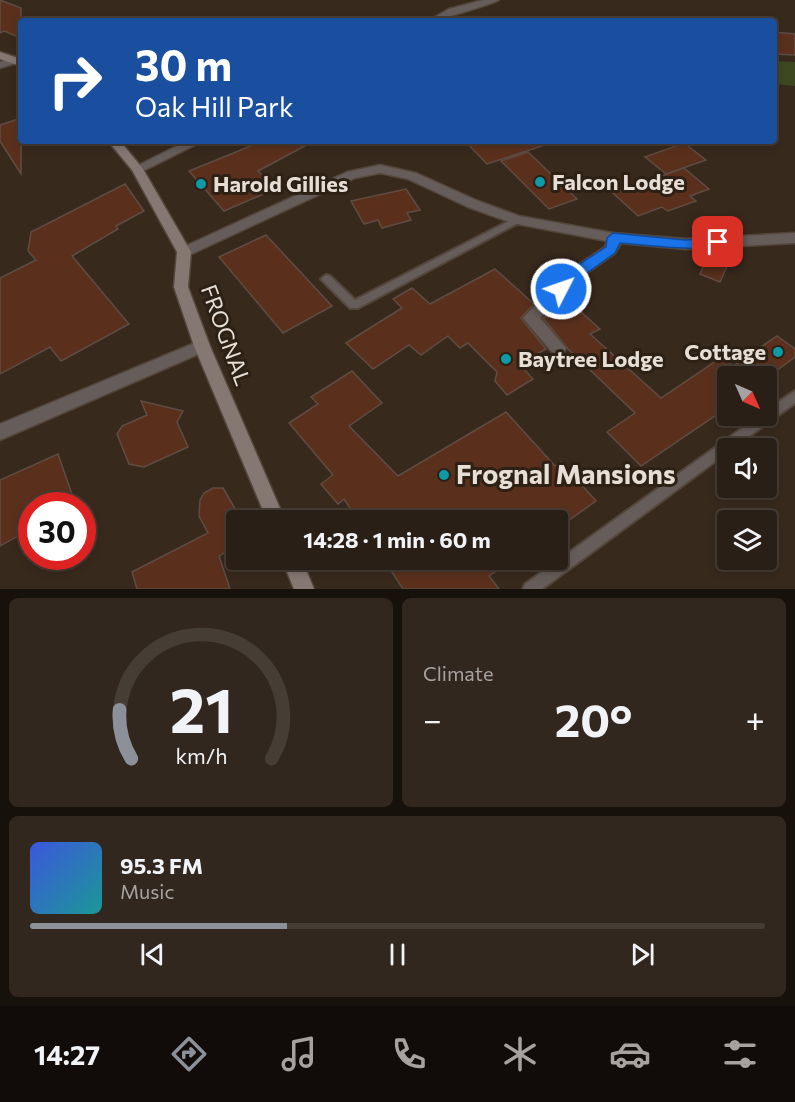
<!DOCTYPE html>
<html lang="en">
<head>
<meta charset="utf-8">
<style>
  :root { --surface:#2a1f16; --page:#32271f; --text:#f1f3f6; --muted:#a5a2a1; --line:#463d35; --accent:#8c9099 }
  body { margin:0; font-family:Commissioner,sans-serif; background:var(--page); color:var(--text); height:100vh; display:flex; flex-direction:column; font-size:22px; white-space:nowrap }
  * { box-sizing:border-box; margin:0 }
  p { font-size:20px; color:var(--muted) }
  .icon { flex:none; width:33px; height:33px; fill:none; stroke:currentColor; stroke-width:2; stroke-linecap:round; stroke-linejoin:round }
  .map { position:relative; height:589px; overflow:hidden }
  .side { display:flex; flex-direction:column; gap:9px; padding:9px; background:#17110c; flex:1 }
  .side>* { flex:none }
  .banner { position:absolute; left:18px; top:18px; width:759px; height:126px; border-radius:6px; box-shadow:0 3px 9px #0003,0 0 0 2px var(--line); background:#1a4fa0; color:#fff; overflow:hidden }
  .needle { width:39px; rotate:135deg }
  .fabs { position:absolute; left:717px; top:366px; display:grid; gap:12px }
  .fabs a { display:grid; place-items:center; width:60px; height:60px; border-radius:6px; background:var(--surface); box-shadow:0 3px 9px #0003,0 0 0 2px var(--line); font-size:30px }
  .speed { position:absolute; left:18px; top:492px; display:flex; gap:12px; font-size:30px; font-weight:700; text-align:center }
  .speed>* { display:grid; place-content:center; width:78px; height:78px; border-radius:50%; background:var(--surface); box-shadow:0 3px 9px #0003,0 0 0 2px var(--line); line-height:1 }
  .speed .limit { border:9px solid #d22; background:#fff; color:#111 }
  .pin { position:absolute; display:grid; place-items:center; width:51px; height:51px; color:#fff; margin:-26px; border-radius:12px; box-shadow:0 3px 9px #0006 }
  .me { position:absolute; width:66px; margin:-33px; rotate:49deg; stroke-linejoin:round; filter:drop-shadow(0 0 4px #0008) }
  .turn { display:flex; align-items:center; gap:21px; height:126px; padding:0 18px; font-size:27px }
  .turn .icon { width:78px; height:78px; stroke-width:2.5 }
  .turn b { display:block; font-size:42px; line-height:51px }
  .big { font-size:45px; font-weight:700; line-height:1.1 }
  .side .tile { flex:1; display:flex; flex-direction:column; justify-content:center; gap:9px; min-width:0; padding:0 21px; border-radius:9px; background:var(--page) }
  .side .dial { align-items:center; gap:0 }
  .dial svg { height:156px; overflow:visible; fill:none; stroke:var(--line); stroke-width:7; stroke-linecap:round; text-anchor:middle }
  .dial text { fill:var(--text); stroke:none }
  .song { display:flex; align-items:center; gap:18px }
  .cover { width:72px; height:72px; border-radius:9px; background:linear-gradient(135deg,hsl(230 70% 55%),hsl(180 70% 35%)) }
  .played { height:6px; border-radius:3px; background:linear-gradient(90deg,var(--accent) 35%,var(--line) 35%) }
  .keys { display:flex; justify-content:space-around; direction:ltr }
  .heat { display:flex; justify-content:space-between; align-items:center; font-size:33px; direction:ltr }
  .side .tiles { flex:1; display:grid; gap:9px; grid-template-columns:1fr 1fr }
  .tile:last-child { grid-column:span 2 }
  .trip { position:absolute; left:226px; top:510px; width:342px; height:60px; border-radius:6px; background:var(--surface); box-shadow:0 3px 9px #0003,0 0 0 2px var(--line); font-weight:700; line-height:60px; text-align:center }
  .menu { display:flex; height:96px; justify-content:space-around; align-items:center; background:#110c09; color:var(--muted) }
  .menu .icon { width:42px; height:42px }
  .menu .selected { color:var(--accent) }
  .menu b { font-size:27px; color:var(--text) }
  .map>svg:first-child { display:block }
  .green { fill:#3d4720 }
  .building { fill:#5a301d; stroke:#5f4c43; stroke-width:1.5 }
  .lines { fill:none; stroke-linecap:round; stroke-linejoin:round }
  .lane-casing { stroke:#54463b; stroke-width:4 }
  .street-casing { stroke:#54463b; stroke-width:3 }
  .secondary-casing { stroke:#54463b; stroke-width:3 }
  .lane { fill:#665c59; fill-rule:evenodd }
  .street { fill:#665c59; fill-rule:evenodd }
  .secondary { fill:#857771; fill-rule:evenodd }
  .route { fill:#1a73e8; stroke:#114b97; stroke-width:1.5 }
  .culture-dot { fill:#0f9aa8; stroke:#2d2014; stroke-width:2 }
  .labels { text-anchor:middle; stroke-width:6; stroke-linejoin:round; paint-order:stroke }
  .poi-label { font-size:22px; font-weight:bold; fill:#e7ded6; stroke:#2d2014; text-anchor:start }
  .street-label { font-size:22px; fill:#e7ded6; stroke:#2d2014 }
  .near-poi-label { font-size:27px; font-weight:bold; fill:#e7ded6; stroke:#2d2014; text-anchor:start }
</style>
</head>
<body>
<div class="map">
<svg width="795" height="589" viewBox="0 0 795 589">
  <rect width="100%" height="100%" fill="#38291d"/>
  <!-- green -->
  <polygon class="green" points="774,61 795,62 795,86 774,84"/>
  <!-- building -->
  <g class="building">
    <polygon points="0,0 21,8 21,38 4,31 0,33"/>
    <polygon points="774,32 795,34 795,55 774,54"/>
    <polygon points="21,118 21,174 0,141 0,125"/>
    <polygon points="263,141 314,141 258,171 275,189 224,211 189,171"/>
    <polygon points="465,141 544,141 545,145 487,164"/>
    <polygon points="684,143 706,160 666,174 645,157"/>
    <polygon points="528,152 577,199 549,209 501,161"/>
    <polygon points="684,168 709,189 690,196 696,201 668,211 662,207 638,216 613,193"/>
    <polygon points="125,184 144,211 116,226 118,229 72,256 129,324 61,361 50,347 0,374 0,278 36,260 28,251 31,232"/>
    <polygon points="406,189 420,210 407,213 411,220 382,228 378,220 364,224 351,201"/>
    <polygon points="266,235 332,306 283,333 219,257"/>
    <polygon points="709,254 729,262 720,282 700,274"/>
    <polygon points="495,269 534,304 521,318 546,349 519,364 533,379 507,395 495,381 497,372 468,343 460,348 448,336 421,355 409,345 373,369 346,343 402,308 393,299 412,288 430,304"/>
    <polygon points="571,303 600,329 590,334 661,398 722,357 733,366 777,336 795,349 795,357 766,378 728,376 728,407 641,466 607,432 635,413 568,349 543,318"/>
    <polygon points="352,371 382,403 349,426 398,476 506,412 555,466 561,462 596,501 558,528 558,520 358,520 344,499 338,504 321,484 333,475 289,423 318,404 311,397"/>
    <polygon points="141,401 183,411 177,422 188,447 144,467 129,464 117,434 122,426 147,415"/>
    <polygon points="58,454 76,506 32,506 32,528 0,546 0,480"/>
    <polygon points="213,488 223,488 237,512 237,545 219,556 230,589 137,589 132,572 208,533 199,516 200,500 204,493"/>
    <polygon points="384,560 512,560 489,576 499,589 403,589"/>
  </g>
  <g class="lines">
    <!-- lane casing -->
    <g class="lane-casing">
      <g id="lane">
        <polygon points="517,217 520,218 522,220 520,222 358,308 350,308 321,279 326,275 330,276 355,300"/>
        <polygon points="795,391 795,403 733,448 728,448 728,452 542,589 523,589 525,584 759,416 766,416 766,410"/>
      </g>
    </g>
    <!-- street casing -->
    <g class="street-casing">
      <g id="street">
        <path d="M483 0H499C492 4 436 21 428 21L449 9Z"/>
        <polygon points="12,58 16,59 16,63 0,68 0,62"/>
        <polygon points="187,141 203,141 141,172 137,173 131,169"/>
        <polygon points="380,165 416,173 478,201 519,216 613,233 685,239 795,233 795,243 685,249 621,243 615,253 580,278 540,318 566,348 564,352 558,354 552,352 523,318 570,270 605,247 607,241 512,223 468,207 408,179 380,173 355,178 189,255 184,257 177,252 179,249 347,172"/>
        <polygon points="202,340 208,342 210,346 208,350 0,440 0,424"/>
      </g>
    </g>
    <!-- secondary casing -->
    <g class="secondary-casing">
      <g id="secondary">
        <polygon points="0,52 21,59 21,66 0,59"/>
        <polygon points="108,141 120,141 143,169 191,252 188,287 210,346 285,520 267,520 194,346 174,287 177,252 132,170"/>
        <polygon points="282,560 302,560 314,589 294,589"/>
      </g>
    </g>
    <!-- lane -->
    <use href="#lane" class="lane"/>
    <!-- street -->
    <use href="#street" class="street"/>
    <!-- secondary -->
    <use href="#secondary" class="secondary"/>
  </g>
  <!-- route -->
  <path class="route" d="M613 233 685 240 718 238 725 242C713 255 639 244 620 243L615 253 580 278 565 292H556L554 289C566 270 588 259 606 247L607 238Z"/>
  <!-- markers -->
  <g class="culture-dot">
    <circle cx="540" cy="182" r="6"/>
    <circle cx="201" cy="184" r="6"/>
    <circle cx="778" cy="352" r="6"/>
    <circle cx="506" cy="359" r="6"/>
    <circle cx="444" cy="475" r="6"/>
  </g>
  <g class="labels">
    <!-- poi labels -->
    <g class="poi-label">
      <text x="552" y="190">Falcon Lodge</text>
      <text x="213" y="192">Harold Gillies</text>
      <text x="766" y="360" text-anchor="end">Cottage</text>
      <text x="518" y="367">Baytree Lodge</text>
    </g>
    <!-- street labels -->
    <g class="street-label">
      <text transform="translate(226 335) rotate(70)" y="8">FROGNAL</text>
    </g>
    <!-- near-poi labels -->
    <g class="near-poi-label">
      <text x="456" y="484">Frognal Mansions</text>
    </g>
  </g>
</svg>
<div class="fabs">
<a><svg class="needle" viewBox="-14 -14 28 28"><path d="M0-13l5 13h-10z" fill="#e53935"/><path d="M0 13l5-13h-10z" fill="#a5a2a1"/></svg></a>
<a><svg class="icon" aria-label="sound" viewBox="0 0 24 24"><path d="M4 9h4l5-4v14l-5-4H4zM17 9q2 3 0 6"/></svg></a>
<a><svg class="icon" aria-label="layers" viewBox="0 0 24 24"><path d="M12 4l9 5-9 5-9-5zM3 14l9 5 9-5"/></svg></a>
</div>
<div class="speed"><div class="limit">30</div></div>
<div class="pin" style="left:718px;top:242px;background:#d93025"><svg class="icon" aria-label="arrive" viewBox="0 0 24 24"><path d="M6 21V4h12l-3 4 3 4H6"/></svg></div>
<svg class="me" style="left:561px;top:289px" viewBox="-20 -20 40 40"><circle r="17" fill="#1a73e8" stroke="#fff" stroke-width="3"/><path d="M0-11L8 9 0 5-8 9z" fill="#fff"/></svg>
<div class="trip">14:28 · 1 min · 60 m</div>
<div class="banner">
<div class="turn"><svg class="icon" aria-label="right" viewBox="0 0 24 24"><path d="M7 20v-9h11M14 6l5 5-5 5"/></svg><div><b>30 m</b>Oak Hill Park</div></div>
</div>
</div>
<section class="side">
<div class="tiles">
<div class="tile dial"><svg viewBox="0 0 100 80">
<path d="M14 69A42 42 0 1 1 86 69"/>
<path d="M14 69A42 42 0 0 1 8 44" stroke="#8c9099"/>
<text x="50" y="56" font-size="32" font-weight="700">21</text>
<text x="50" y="72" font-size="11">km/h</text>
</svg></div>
<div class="tile"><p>Climate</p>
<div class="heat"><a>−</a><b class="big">20°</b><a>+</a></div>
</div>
<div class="tile">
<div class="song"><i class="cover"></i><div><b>95.3 FM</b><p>Music</p></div></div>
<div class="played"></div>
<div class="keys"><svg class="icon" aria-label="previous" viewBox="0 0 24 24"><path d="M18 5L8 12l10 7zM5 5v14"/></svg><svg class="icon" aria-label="pause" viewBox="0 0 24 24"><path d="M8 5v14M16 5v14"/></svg><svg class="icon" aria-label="next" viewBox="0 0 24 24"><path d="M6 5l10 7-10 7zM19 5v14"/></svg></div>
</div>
</div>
</section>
<nav class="menu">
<b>14:27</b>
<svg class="icon selected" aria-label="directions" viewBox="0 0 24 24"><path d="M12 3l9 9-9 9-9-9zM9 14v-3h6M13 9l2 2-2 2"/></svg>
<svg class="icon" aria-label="music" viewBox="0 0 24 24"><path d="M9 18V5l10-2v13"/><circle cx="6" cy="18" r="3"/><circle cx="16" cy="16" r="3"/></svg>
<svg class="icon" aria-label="phone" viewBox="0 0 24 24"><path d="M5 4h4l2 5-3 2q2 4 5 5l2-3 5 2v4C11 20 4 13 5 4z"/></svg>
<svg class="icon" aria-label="climate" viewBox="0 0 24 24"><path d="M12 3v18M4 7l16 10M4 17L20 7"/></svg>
<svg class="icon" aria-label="car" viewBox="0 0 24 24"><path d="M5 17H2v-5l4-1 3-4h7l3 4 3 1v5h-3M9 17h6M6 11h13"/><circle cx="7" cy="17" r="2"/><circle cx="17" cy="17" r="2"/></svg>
<svg class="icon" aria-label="filters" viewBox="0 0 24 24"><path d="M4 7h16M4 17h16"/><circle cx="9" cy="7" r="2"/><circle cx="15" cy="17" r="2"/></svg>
</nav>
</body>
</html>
